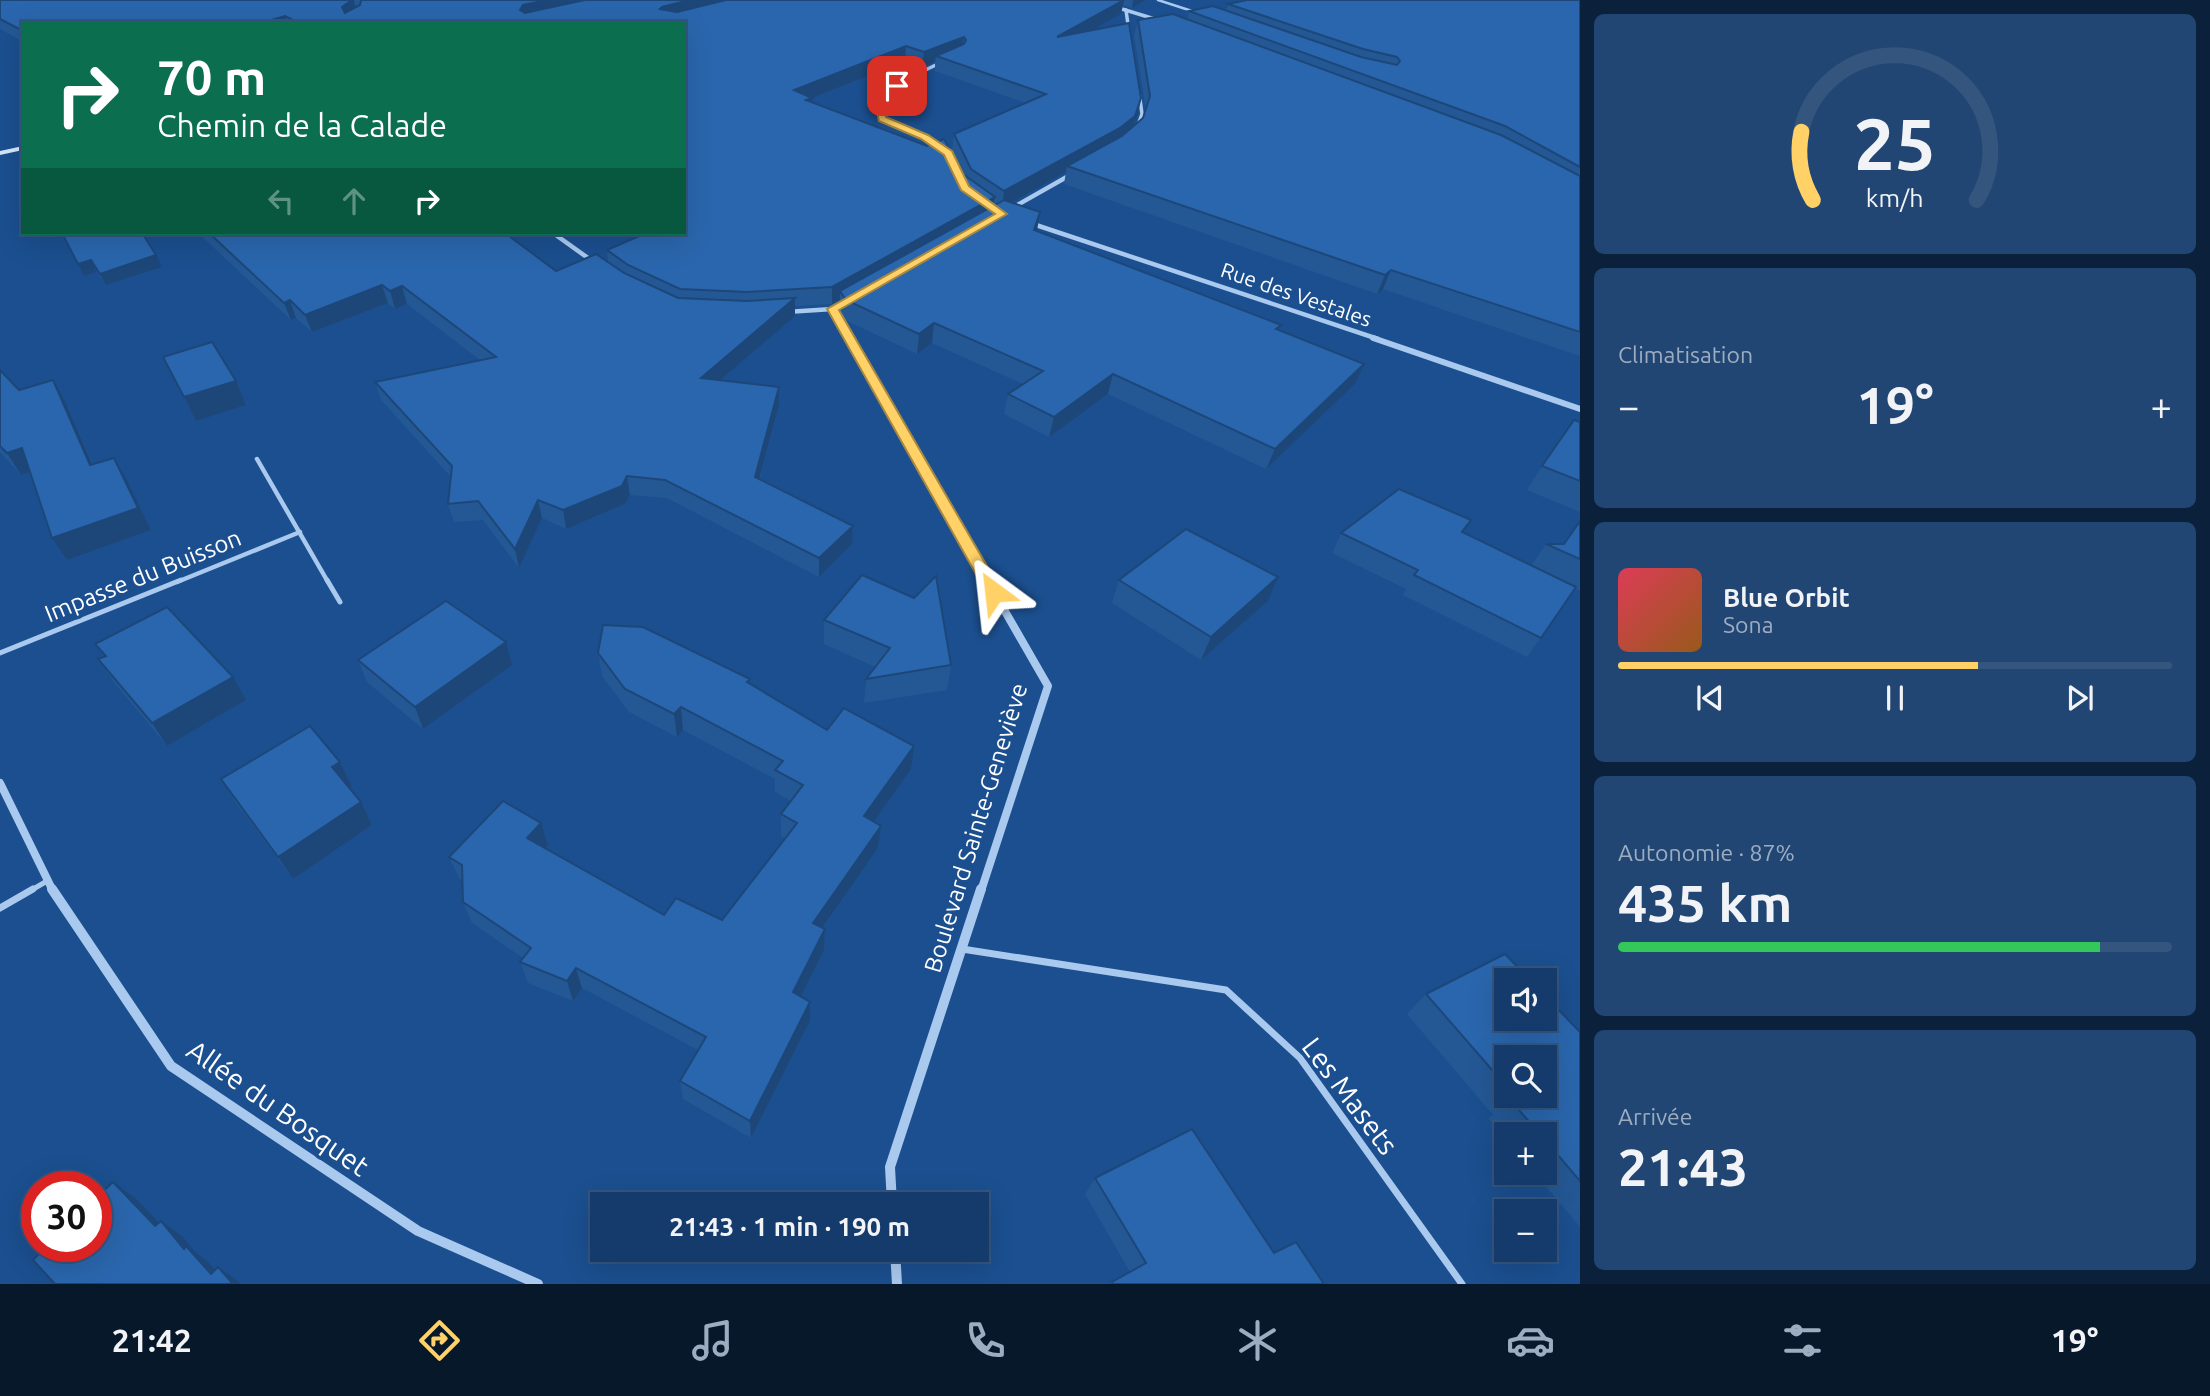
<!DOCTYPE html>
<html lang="fr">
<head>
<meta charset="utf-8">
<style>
  :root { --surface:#143b6b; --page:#214673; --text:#f1f3f6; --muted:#9dadc1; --line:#33557e; --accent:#ffd166 }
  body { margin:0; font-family:Ubuntu,sans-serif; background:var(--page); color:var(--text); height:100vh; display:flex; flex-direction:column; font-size:26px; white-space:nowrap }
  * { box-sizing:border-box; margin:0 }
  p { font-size:23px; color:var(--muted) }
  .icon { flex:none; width:38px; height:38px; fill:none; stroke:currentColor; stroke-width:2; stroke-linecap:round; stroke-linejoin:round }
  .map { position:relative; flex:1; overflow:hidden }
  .drawer { display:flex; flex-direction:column; gap:14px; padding:14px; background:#0b203b; width:630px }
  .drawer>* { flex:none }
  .guide { position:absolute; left:21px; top:21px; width:665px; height:214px; border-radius:0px; box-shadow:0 7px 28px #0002,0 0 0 2px var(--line); background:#0b6e4f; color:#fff; overflow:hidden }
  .buttons { position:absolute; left:1494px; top:968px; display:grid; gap:14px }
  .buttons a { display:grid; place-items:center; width:63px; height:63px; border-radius:0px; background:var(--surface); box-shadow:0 7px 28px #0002,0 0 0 2px var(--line); font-size:35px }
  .speed { position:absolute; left:21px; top:1171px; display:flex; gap:14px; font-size:35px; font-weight:700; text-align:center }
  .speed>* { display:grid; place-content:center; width:91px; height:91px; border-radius:50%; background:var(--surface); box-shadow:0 7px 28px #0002,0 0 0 2px var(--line); line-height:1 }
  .speed .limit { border:10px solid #d22; background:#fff; color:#111 }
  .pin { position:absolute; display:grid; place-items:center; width:60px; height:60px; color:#fff; margin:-30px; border-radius:14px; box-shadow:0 4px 10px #0006 }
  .me { position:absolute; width:77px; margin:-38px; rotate:330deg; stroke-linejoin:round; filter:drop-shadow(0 0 5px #0008) }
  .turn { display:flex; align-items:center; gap:24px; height:147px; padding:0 21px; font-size:32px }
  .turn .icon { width:91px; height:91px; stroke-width:2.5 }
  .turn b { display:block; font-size:49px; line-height:60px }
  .lanes { display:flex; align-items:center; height:66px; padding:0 21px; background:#0003; justify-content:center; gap:35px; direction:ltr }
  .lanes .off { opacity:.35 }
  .big { font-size:52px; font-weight:600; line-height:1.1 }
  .drawer .widget { flex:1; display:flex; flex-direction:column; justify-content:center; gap:10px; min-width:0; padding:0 24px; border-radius:10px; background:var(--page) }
  .drawer .dial { align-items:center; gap:0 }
  .dial svg { height:182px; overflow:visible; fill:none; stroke:var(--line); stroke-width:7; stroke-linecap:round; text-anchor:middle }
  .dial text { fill:var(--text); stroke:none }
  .song { display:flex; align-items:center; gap:21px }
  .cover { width:84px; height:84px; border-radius:10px; background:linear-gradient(135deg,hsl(350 70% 55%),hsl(30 70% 35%)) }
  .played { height:7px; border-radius:4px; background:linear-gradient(90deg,var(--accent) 65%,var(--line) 65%) }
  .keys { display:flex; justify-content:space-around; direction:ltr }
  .heat { display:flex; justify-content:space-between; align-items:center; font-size:38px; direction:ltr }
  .charge { height:10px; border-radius:5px; background:linear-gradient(90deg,#34c759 87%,var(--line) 0) }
  .trip { position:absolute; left:590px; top:1192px; width:399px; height:70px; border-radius:0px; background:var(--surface); box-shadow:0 7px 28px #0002,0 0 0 2px var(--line); font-weight:600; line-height:70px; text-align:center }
  .tabs { display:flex; height:112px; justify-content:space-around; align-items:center; background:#08182b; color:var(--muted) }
  .tabs .icon { width:49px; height:49px }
  .tabs .active { color:var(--accent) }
  .tabs b { font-size:32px; color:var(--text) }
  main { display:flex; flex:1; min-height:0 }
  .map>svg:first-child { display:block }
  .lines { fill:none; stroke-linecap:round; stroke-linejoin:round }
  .lane-far3 { stroke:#a9c9ee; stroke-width:2.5 }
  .lane-far2 { stroke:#a9c9ee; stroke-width:4.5 }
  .lane-far1 { stroke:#a9c9ee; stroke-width:5 }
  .lane { stroke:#a9c9ee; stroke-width:7 }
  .street-far4 { stroke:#a9c9ee; stroke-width:3.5 }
  .street-far3 { stroke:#a9c9ee; stroke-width:4.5 }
  .street-far2 { stroke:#a9c9ee; stroke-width:6 }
  .street-far1 { stroke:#a9c9ee; stroke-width:8 }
  .street { stroke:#a9c9ee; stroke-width:10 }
  .secondary { fill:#d6e6fa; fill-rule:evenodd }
  .wall { fill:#245895; fill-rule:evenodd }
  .shaded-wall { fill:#1d4779 }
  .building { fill:#2a66ad; stroke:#1d4779; stroke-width:2 }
  .route { fill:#ffd166; stroke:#a68842; stroke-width:2 }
  .labels { text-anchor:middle; stroke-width:7; stroke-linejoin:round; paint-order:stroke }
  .far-street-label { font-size:21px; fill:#fff; stroke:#1b4f8f }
  .street-label { font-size:24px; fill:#fff; stroke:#1b4f8f }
  .near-street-label { font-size:28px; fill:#fff; stroke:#1b4f8f }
</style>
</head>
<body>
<main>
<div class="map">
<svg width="1580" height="1284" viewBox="0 0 1580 1284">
  <rect width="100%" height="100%" fill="#1b4f8f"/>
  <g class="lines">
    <!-- lane-far3 -->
    <polyline class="lane-far3" points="1158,0 1195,12"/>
    <!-- lane-far2 -->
    <g class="lane-far2">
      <polyline points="257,459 328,582"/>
      <polyline points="177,582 300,532"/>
    </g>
    <!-- lane-far1 -->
    <g class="lane-far1">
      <polyline points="327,580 340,602"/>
      <polyline points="0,653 181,580"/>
      <polyline points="30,891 47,881"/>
    </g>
    <!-- lane -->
    <g class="lane">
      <polyline points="0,908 33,889"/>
      <polyline points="962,949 1226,990 1300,1058 1462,1284"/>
    </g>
    <!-- street-far4 -->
    <g class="street-far4">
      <polyline points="1122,9 1158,20"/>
      <polyline points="1126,10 1129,32"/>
      <polyline points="1137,128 1142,114 1139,92"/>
      <polyline points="940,147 925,137 882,119 879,103 909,78 944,61"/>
    </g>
    <!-- street-far3 -->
    <g class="street-far3">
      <polyline points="1012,208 1072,174"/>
      <polyline points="1030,223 1378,339"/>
      <polyline points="553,233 595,263"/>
      <polyline points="833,309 850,339"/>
      <polyline points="786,312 833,309 846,301"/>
    </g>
    <!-- street-far2 -->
    <g class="street-far2">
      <polyline points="849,338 988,582"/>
      <polyline points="1373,338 1580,409"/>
    </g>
    <!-- street-far1 -->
    <g class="street-far1">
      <polyline points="0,783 53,891"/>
      <polyline points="981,891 1048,686 987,580"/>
    </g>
    <!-- street -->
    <g class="street">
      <polyline points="52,889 171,1066 418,1231 538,1284"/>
      <polyline points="892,1204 890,1167 981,889"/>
      <polyline points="895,1250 897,1284"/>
    </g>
    <!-- secondary -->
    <polygon class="secondary" points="23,146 23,150 0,155 0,151"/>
  </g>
  <!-- wall -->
  <g class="wall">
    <path d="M0 0H1146L1132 8 1123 5 1121 14 1092 30 1138 114 1133 126 1143 118 1146 110 1134 36 1138 20 1187 19 1189 11H1226L1228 4 1580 0V356L1383 289 1377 294 1064 184 1066 172 1011 203 1037 231 1364 364 1355 384 1266 469 1108 394 1049 437 1004 414 1008 394 1023 384 932 343 917 354 845 320 840 311V300L832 304 795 306V316L721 380 779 405 760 479 853 526 852 544 819 577 667 498 630 495 625 504 566 529 542 518 519 568 483 520 454 522 448 504 451 477 381 400 375 382 481 361 407 304 395 309 388 303 312 332 296 318 291 320 198 233H505L556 271 608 262 607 250 684 233V23H23V42L0 29ZM905 61 922 67 935 62V71L1026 103 954 134 952 150 964 175 812 102V98Z"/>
    <polygon points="62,233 162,267 106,285 97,272 84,276"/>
    <polygon points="163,357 236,381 246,405 196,421"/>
    <polygon points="0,370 19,390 53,380 65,401 93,464 114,458 127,480 151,530 67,560 30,472 21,475 0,452"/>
    <polygon points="1580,422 1580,512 1527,490 1542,466"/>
    <polygon points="1471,520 1463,533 1531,566 1546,544 1564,544 1580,521 1580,591 1575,589 1527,657 1403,595 1406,589 1332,553 1341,533"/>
    <polygon points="1119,580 1268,601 1201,660 1112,603"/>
    <polygon points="824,620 951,665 947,690 864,703 866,679 875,667 824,644"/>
    <polygon points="95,644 246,700 167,746 114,682 98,659 104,656"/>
    <polygon points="598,653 750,684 827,730 911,769 874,822 881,826 878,848 823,928 825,929 824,950 801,996 810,1002 810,1021 751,1138 683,1099 680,1081 698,1050 582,988 573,1001 528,983 520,962 523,958 472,923 463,902 463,881 459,878 449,857 541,823 548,845 545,848 664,915 722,920 785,838 781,836 781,814 791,801 775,792 775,779 683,730 677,737 629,712 602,676"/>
    <polygon points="358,660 512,665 423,729 367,682"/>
    <polygon points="340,762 352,786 349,787 361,802 372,825 293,879 236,803 221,779"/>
    <path d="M1426 994 1580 1032V1227L1534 1172H1545V1134H1507V1140L1488 1118 1493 1115 1407 1014ZM1507 1057 1545 1096H1507Z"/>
    <polygon points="1095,1178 1274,1253 1324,1284 1110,1284 1130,1272 1085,1194"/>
  </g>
  <!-- shaded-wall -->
  <g class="shaded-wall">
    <polygon points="352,0 354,0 357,13 346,20 342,7"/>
    <polygon points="548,0 614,0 523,23 520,10 523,5"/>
    <polygon points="690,0 749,0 661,23 660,9 662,7"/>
    <polygon points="1124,0 1121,14 1054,51 1057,37"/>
    <polygon points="1133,0 1146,0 1132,8"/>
    <polygon points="285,16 287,23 261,23"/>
    <polygon points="964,37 962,51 936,56 935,62 922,67 924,52"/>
    <polygon points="906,46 905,61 812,98 812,113 794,90"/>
    <polygon points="1141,98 1138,114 1131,131 1067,166 1066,172 1002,208 1004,191"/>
    <polygon points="995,197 992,213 840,291 840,300 832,304 832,287"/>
    <polygon points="1040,212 1037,231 1034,230"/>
    <polygon points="156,255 162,267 106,285 100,274"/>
    <polygon points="91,260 97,272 84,276 78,264"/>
    <polygon points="1391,270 1383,289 1377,294 1385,275"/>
    <polygon points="382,285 388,303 312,332 305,315"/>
    <polygon points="402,286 407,304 395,309 390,291"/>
    <polygon points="795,298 795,316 702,396 701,378"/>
    <polygon points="290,300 296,318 291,320 284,303"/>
    <polygon points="934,323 932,343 917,354 919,334"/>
    <polygon points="1364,364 1355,384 1266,469 1275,449"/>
    <polygon points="1113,374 1108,394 1049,437 1054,417"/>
    <polygon points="53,380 65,401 102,487 90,465"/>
    <polygon points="236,381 246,405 196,421 184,397"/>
    <polygon points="779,387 779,405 755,495 755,477"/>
    <polygon points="22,448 36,470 21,475 7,453"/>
    <polygon points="114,458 127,480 151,530 67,560 52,538"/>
    <polygon points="627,476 630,495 625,504 566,529 563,510"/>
    <polygon points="538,500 542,518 519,568 515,549"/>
    <polygon points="853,526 852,544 819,577 819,558"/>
    <polygon points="1278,577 1268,601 1201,660 1211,637"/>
    <polygon points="506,642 512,665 423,729 415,707"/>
    <polygon points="233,677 246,700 167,746 152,723"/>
    <polygon points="681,707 683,730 677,737 674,714"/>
    <polygon points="914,746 911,769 862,839 864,816"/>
    <polygon points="340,762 352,786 344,791 332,767"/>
    <polygon points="361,802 372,825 293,879 278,857"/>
    <polygon points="541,823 548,845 534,860 527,838"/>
    <polygon points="881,826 878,848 812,943 813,923"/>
    <polygon points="825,929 824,950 793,1012 793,992"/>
    <polygon points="576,968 582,988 573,1001 567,981"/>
    <polygon points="810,1002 810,1021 751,1138 750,1121"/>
    <polygon points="113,1182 135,1198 177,1241 161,1221 182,1236 196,1253 207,1261 228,1284 211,1274 155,1226"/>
    <polygon points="218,1267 238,1281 240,1284 233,1284"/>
  </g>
  <!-- building -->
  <g class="building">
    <polygon points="0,0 352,0 342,7 345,13 360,5 361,0 548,0 523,5 520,10 525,13 585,0 690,0 662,7 660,9 677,12 726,0 1124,0 1057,37 1129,23 1141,98 1135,116 1120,128 1004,191 971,169 954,134 1046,94 936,56 964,44 966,40 964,37 924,52 906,46 794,90 812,98 806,100 927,146 944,139 963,174 995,197 832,287 747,292 680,289 628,265 607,250 646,233 684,233 684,23 299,23 285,16 261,23 23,23 23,31 0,19"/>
    <polygon points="1247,0 1580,0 1580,167 1505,126 1189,11 1213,6 1361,57 1397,65 1400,61 1397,57 1363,49 1228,4"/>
    <polygon points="1173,14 1501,135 1580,176 1580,332 1391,270 1385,275 1067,166 1122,136 1143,118 1150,96 1138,20"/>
    <polygon points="1004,200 1040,212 1034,230 1281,325 1276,329 1364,364 1275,449 1113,374 1054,417 1008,394 1043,371 934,323 919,334 846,300 840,291"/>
    <polygon points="62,233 142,233 156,255 100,274 91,260 78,264"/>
    <polygon points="209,233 505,233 556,271 596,254 624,273 678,298 747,301 795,298 701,378 779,387 755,477 853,526 819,558 665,480 627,476 622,486 563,510 538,500 515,549 478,501 448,504 452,466 375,382 496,357 402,286 390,291 382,285 305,315 290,300 284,303"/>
    <polygon points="212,342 236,381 184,397 163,357"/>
    <polygon points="0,370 19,390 53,380 90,465 114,458 138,508 52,538 22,448 7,453 0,446"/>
    <polygon points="1574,420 1580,422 1580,481 1542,466"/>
    <polygon points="1399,489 1471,520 1462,532 1576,587 1541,638 1414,575 1418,570 1341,533"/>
    <polygon points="1580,521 1580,559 1546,544 1564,544"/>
    <polygon points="1186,529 1278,577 1211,637 1119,580"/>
    <polygon points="862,575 914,598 936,576 951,665 866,679 890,648 824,620"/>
    <polygon points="446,601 506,642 415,707 358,660"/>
    <polygon points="167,607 233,677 152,723 98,659 106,656 95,644"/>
    <polygon points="603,625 643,627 750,679 747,682 827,730 844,708 914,746 864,816 881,826 813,923 825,929 793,992 810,1002 750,1121 680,1081 706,1037 576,968 567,981 520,962 531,948 463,902 462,865 449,857 503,801 541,823 527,838 664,915 676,898 722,920 797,823 781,814 803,785 775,770 783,761 681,707 674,714 625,689 598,653"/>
    <polygon points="310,726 340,762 332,767 361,802 278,857 221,779"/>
    <polygon points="1505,954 1530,980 1507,980 1507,1018 1545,1018 1545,996 1580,1032 1580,1181 1545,1140 1545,1134 1540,1134 1511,1101 1516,1098 1514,1096 1545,1096 1545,1057 1507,1057 1507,1087 1426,994"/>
    <polygon points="1192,1129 1274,1253 1296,1242 1324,1284 1113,1284 1112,1282 1146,1263 1095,1178"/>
    <polygon points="113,1182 155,1226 161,1221 184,1249 186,1246 211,1274 218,1267 233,1284 55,1284 33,1260 47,1246 96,1246 96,1198"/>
  </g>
  <!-- route -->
  <polygon class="route" points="894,84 901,86 883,103 886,117 928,135 952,151 969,186 1007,214 839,310 1002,592 994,597 986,592 827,309 995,214 961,190 944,155 921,139 879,121 875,103"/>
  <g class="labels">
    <!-- far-street labels -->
    <g class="far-street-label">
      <text transform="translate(1296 295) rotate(19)" y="7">Rue des Vestales</text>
    </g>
    <!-- street labels -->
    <g class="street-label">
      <text transform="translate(143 576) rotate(-22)" y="8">Impasse du Buisson</text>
      <text transform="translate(976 828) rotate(-73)" y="8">Boulevard Sainte-Geneviève</text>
    </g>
    <!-- near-street labels -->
    <g class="near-street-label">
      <text transform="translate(1350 1096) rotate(53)" y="10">Les Masets</text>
      <text transform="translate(278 1108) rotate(35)" y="10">Allée du Bosquet</text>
    </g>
  </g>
</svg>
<div class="buttons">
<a><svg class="icon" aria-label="sound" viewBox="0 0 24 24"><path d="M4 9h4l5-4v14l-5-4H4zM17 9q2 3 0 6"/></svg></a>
<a><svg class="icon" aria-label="search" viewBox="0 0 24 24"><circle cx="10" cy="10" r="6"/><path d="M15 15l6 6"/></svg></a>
<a>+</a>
<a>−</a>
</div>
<div class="speed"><div class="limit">30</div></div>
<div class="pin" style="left:897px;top:86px;background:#d93025"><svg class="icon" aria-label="arrive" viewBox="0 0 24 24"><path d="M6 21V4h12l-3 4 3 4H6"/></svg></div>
<svg class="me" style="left:994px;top:592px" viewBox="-20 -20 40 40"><path d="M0-17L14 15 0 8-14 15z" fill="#ffd166" stroke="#fff" stroke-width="4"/></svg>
<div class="trip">21:43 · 1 min · 190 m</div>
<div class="guide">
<div class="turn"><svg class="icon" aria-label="right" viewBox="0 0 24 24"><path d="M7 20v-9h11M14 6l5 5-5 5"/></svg><div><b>70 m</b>Chemin de la Calade</div></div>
<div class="lanes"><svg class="icon off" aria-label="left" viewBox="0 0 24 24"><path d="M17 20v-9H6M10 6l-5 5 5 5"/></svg><svg class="icon off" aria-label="ahead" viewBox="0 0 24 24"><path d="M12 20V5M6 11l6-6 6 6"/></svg><svg class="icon" aria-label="right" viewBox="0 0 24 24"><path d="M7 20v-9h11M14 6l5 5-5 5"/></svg></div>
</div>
</div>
<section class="drawer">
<div class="widget dial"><svg viewBox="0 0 100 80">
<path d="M14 69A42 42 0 1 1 86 69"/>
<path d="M14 69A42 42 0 0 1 9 39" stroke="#ffd166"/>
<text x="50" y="56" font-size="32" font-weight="700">25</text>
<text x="50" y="72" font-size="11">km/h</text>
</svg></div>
<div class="widget"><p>Climatisation</p>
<div class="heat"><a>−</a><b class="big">19°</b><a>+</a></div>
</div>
<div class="widget">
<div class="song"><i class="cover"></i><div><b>Blue Orbit</b><p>Sona</p></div></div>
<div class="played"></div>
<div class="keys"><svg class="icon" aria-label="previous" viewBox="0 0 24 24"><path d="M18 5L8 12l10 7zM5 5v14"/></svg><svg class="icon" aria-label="pause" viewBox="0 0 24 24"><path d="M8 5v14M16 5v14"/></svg><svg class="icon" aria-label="next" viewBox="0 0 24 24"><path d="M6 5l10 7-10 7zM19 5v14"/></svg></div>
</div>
<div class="widget"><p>Autonomie · 87%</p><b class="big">435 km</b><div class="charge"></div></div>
<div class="widget"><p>Arrivée</p><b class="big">21:43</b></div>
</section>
</main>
<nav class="tabs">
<b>21:42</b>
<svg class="icon active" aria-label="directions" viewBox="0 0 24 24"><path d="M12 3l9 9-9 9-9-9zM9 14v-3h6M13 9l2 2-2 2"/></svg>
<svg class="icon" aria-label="music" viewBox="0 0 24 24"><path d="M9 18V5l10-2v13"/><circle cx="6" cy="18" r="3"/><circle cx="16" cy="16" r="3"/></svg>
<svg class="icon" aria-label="phone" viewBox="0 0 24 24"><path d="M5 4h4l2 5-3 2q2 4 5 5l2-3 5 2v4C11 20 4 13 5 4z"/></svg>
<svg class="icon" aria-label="climate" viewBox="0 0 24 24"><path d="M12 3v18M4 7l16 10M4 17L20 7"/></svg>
<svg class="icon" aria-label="car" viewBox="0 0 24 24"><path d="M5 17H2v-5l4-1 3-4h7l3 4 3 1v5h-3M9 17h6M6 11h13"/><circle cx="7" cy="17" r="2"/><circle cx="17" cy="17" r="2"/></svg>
<svg class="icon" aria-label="filters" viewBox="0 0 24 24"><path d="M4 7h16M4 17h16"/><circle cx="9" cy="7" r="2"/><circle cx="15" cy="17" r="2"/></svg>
<b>19°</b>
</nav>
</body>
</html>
